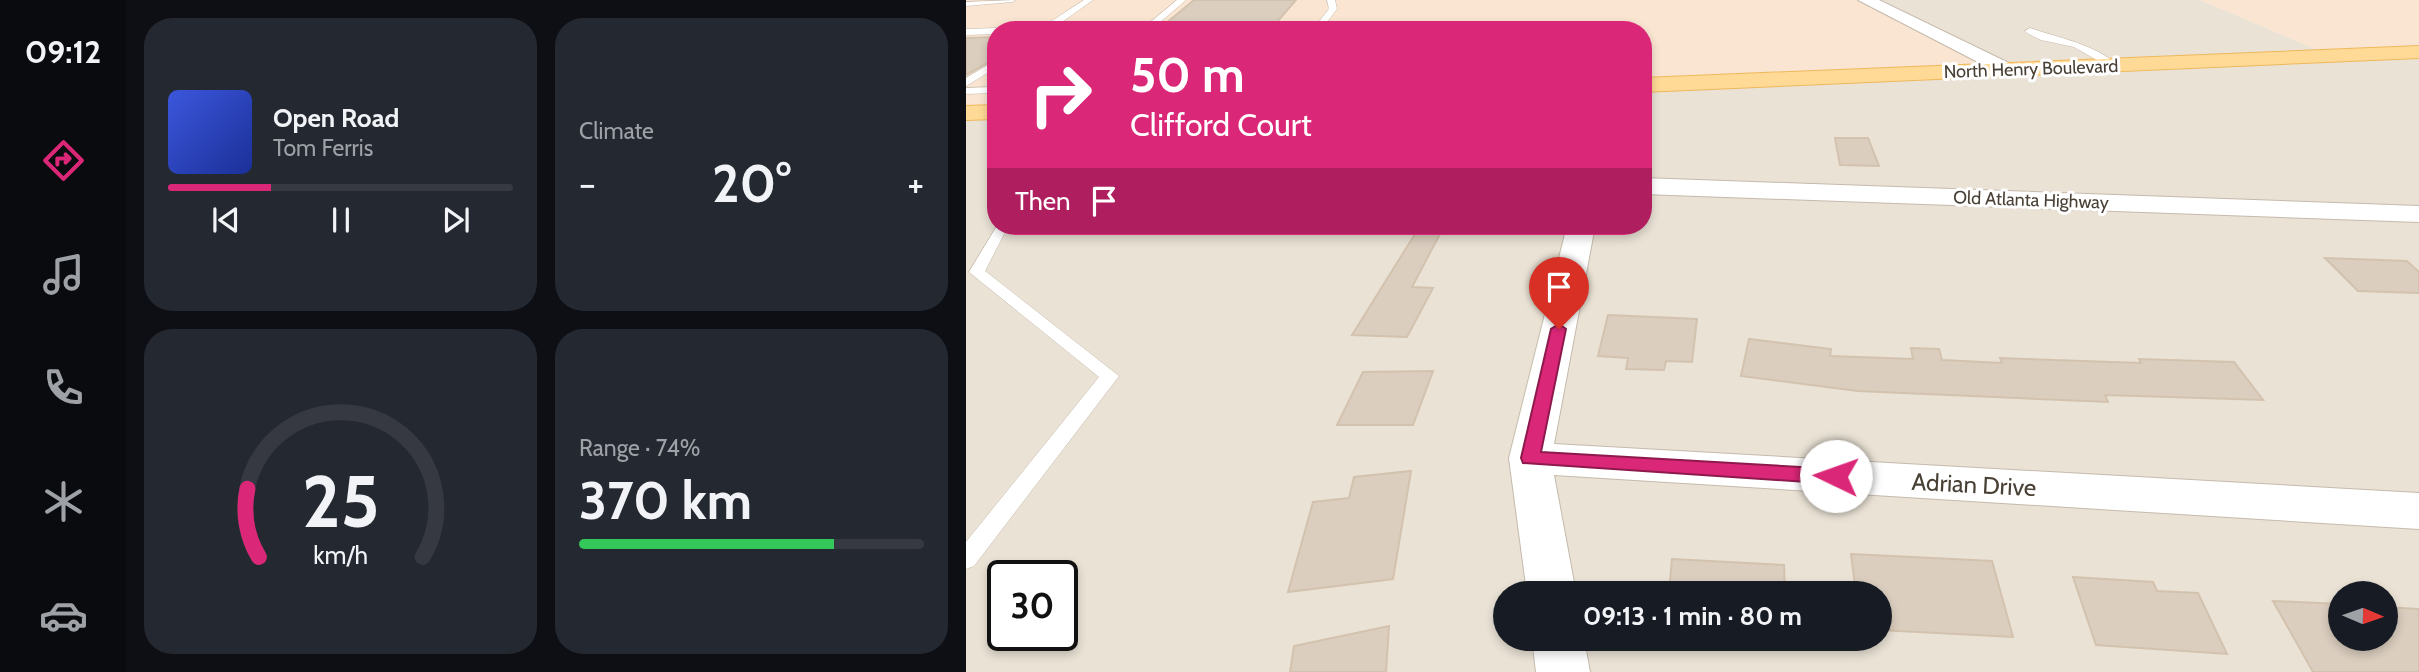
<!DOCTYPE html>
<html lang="en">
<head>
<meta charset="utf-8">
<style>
  :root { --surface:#171b24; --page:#242831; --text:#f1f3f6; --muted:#9ea1a6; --line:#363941; --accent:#db2777 }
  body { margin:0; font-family:Cabin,sans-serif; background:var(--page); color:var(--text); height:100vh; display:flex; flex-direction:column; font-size:26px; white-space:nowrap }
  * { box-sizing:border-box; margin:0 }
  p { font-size:23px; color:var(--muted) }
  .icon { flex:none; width:38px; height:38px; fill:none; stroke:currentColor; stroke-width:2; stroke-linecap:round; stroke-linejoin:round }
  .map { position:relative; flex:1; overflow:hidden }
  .sheet { display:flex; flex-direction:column; gap:18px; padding:18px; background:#0d0f14; width:840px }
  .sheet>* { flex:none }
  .hud { position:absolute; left:21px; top:21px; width:665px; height:214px; border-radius:28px; box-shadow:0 4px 10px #0003; background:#db2777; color:#fff; overflow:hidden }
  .needle { width:46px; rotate:92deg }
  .buttons { position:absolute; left:1362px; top:581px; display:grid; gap:14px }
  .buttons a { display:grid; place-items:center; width:70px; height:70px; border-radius:50%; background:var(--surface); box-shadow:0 4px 10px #0003; font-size:35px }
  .speed { position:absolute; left:21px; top:560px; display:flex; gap:14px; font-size:35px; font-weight:700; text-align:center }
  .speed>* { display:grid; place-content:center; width:91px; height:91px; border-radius:50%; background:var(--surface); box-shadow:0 4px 10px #0003; line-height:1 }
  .speed .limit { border:4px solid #111; border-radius:10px; background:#fff; color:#111 }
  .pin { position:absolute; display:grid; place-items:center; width:60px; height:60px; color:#fff; margin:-72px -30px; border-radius:50% 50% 50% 0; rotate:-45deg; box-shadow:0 0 7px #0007 }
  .pin .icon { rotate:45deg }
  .me { position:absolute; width:77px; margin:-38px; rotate:273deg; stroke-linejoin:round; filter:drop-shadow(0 0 5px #0008) }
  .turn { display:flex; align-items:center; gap:24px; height:147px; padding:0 28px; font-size:32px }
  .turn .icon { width:91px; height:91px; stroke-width:2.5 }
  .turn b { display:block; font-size:49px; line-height:60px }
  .then { display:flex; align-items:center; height:66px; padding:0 28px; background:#0003; gap:14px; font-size:26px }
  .big { font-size:52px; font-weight:800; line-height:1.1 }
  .sheet .card { flex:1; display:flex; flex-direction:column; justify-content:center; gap:10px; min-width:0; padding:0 24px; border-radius:28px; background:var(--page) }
  .sheet .dial { align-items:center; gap:0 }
  .dial svg { height:182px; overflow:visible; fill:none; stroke:var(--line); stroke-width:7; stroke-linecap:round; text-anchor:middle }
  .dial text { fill:var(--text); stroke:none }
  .song { display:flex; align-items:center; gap:21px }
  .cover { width:84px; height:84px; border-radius:10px; background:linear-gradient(135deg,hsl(230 70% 55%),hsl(230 70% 35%)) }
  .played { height:7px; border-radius:4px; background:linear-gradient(90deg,var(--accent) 30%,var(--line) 30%) }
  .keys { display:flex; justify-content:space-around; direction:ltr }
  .heat { display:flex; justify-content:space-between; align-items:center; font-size:38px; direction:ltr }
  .charge { height:10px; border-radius:5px; background:linear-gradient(90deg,#34c759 74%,var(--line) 0) }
  .sheet .tiles { flex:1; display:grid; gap:18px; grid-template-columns:repeat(2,1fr) }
  .trip { position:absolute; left:527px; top:581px; width:399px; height:70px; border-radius:35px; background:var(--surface); box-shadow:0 4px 10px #0003; font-weight:800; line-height:70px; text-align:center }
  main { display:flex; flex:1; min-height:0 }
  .tab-bar { display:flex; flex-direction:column; width:126px; justify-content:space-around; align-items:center; background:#090b0e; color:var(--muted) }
  .tab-bar .icon { width:49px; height:49px }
  .tab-bar .on { color:var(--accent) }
  .tab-bar b { font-size:32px; color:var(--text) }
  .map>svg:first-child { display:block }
  .residential { fill:#eae2d5; fill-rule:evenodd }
  .commercial { fill:#f9e5d1 }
  .building { fill:#dbcebf; stroke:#d3c2ae; stroke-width:2 }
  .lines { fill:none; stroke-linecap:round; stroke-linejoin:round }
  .service-casing { stroke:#c5baac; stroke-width:1 }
  .minor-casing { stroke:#c5baac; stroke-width:2 }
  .primary-casing { stroke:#efb85c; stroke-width:2 }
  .service { fill:#fff; fill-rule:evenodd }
  .minor { fill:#fff; fill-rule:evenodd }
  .primary { fill:#ffda96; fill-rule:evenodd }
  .route { fill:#db2777; stroke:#8e194d; stroke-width:2 }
  .labels { text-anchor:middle; stroke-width:6; stroke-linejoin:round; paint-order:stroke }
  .far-street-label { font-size:18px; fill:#494035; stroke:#fff }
  .near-street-label { font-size:24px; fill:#494035; stroke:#fff }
</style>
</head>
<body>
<main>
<nav class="tab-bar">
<b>09:12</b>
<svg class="icon on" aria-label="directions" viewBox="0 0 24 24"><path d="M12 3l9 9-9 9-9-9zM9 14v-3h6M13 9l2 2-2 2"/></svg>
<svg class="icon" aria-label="music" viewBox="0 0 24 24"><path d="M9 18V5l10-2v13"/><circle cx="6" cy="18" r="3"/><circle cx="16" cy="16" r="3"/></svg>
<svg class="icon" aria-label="phone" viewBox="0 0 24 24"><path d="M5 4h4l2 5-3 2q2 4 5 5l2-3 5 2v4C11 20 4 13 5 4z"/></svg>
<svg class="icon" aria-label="climate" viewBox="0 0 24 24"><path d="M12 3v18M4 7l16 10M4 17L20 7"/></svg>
<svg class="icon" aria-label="car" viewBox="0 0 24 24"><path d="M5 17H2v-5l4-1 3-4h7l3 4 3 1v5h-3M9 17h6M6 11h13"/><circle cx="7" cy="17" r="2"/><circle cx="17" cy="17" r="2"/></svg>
</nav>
<section class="sheet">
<div class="tiles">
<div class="card">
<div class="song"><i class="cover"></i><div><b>Open Road</b><p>Tom Ferris</p></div></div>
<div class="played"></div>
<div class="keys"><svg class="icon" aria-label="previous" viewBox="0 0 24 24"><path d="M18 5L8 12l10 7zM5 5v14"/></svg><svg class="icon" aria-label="pause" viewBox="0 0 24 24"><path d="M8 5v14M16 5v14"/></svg><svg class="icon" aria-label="next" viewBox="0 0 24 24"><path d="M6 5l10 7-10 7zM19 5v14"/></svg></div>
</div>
<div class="card"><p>Climate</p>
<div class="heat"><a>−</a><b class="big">20°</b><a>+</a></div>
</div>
<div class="card dial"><svg viewBox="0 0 100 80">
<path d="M14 69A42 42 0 1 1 86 69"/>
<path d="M14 69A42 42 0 0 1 9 39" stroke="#db2777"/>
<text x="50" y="56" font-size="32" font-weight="700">25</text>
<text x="50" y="72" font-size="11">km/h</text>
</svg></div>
<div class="card"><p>Range · 74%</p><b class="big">370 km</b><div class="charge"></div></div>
</div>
</section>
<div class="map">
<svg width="1453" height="672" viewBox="0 0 1453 672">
  <rect width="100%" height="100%" fill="#f5f0e7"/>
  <!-- residential -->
  <path class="residential" d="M895 0H1234L1370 58 1453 54V672H0V111L30 109V226H677V87ZM37 576H96V635H37ZM539 593H914V639H539ZM1374 593H1419V639H1374Z"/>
  <!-- commercial -->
  <g class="commercial">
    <polygon points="0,0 895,0 1045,75 677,87 677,30 30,30 30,109 0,110"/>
    <polygon points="1234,0 1453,0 1453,54 1370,58"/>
  </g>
  <!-- building -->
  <g class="building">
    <polygon points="228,0 330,0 304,30 192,30"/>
    <polygon points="30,37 30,58 0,75 0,38"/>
    <polygon points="869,138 902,138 913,166 874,165"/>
    <polygon points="454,226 464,226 475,232 446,287 467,288 441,337 386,335"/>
    <polygon points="1359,258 1441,261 1453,272 1453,293 1392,291"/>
    <polygon points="642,315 731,319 726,362 700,361 698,370 660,369 662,358 632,356"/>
    <polygon points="783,339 865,349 864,356 947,359 945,348 973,349 976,360 1036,363 1034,358 1175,363 1173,359 1268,362 1297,400 1139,395 1142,402 892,391 775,376"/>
    <polygon points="467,371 447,425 371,425 397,372"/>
    <polygon points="445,471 427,579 322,592 347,502 383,498 388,477"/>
    <polygon points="885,554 1026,561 1047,637 914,630 914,593 890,593"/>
    <polygon points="706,559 818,565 819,593 703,593"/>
    <polygon points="1107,577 1187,582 1191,591 1232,593 1261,654 1130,645"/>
    <polygon points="1307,601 1374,604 1374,639 1419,639 1419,607 1453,609 1453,672 1347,672"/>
    <polygon points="423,626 420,672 324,672 328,646"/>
  </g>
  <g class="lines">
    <!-- service casing -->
    <g class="service-casing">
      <g id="service">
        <polygon points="50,0 46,2 0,6 0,2"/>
        <polygon points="118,0 127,0 85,30 55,30 78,26"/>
        <polygon points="211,0 220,0 185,30 175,30"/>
        <polygon points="361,0 369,0 371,9 355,30 346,30 363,9"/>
        <path d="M1064 28C1093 38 1128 44 1152 65L1143 67 1108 47 1075 40 1061 33 1059 31Z"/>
        <polygon points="0,29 30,28 34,30 30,30 30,34 0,35"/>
        <polygon points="30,60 30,68 0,86 0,78"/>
        <polygon points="30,87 30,93 0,94 0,88"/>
        <polygon points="31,226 46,226 38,234 19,271 153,376 8,566 0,569 0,542 133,377 3,272"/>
      </g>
    </g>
    <!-- minor casing -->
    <g class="minor-casing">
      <g id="minor">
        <polygon points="892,0 913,0 1049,66 1052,70 1049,74 1035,74"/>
        <polygon points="677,178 1453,206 1453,222 677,194"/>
        <polygon points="601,226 629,226 588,444 1453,493 1453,529 588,475 610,593 561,593 543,458"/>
        <polygon points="566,639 618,639 624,672 570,672"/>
      </g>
    </g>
    <!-- primary casing -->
    <g class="primary-casing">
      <g id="primary">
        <polygon points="1453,46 1453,58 677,92 677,78"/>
        <polygon points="30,105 30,119 0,120 0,106"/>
      </g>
    </g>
    <!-- service -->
    <use href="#service" class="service"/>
    <!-- minor -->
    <use href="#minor" class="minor"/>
    <!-- primary -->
    <use href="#primary" class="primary"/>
  </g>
  <!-- route -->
  <polygon class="route" points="593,324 600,329 575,452 870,469 876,471 879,476 876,482 870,484 557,463 555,458 585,329"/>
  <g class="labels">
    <!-- far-street labels -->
    <g class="far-street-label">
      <text transform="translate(1065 69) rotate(-2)" y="6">North Henry Boulevard</text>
      <text transform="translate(1065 200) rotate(2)" y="6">Old Atlanta Highway</text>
    </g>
    <!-- near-street labels -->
    <g class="near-street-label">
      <text transform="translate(1008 485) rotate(3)" y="8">Adrian Drive</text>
    </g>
  </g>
</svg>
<div class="buttons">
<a><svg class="needle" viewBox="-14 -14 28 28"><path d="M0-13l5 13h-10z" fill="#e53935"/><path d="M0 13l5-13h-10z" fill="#9ea1a6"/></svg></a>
</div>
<div class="speed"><div class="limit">30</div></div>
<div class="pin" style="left:593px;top:329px;background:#d93025"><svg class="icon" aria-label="arrive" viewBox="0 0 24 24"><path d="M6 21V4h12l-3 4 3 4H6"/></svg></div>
<svg class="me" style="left:870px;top:476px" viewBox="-20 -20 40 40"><circle r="19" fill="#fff"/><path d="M0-13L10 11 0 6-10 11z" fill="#db2777"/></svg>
<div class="trip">09:13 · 1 min · 80 m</div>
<div class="hud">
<div class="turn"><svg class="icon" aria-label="right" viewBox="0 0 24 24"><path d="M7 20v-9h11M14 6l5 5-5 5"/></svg><div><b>50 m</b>Clifford Court</div></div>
<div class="then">Then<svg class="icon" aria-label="arrive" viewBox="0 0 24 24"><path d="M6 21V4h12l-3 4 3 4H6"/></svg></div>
</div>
</div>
</main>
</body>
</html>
